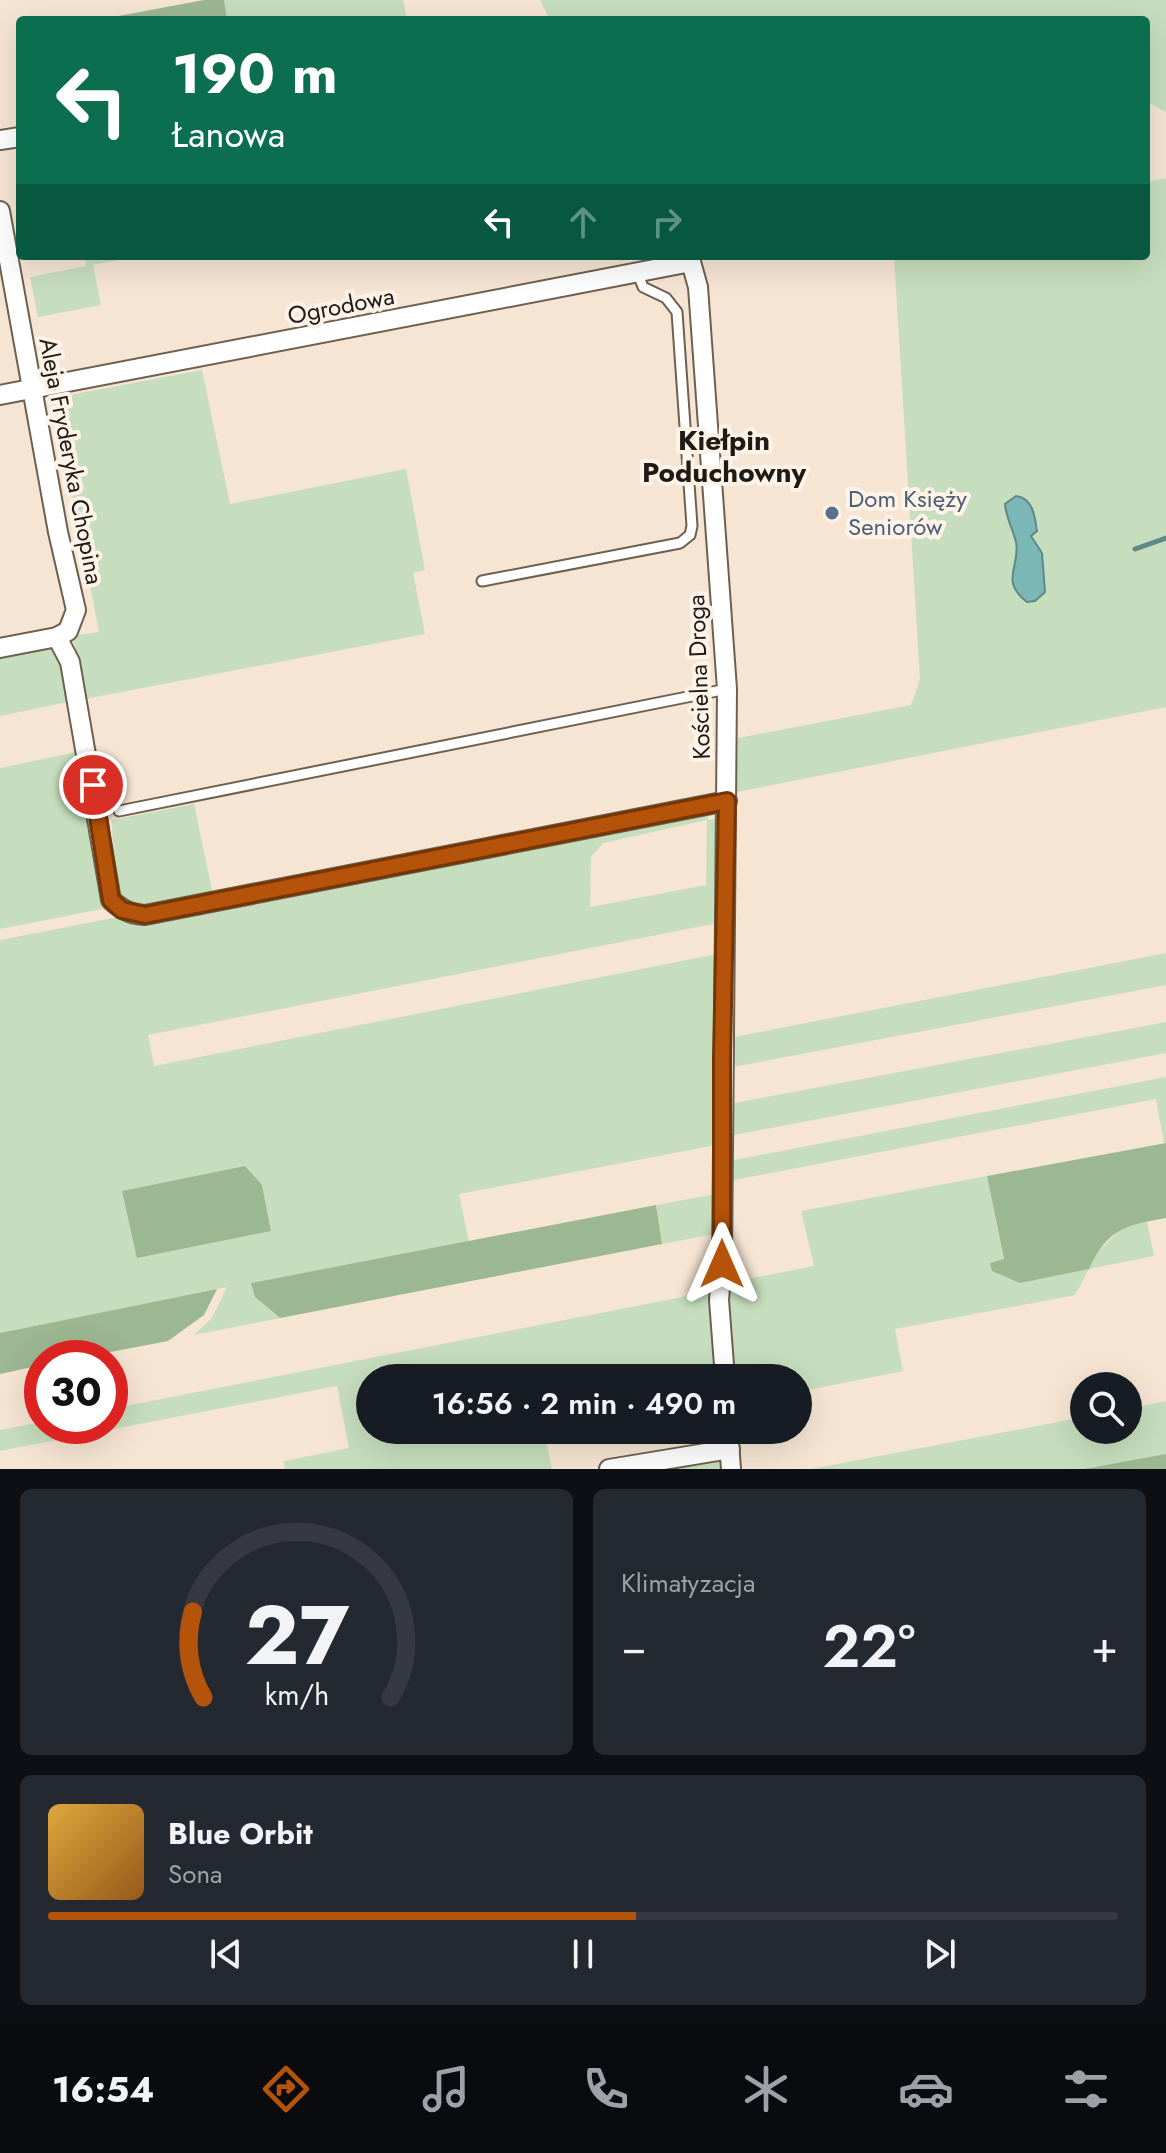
<!DOCTYPE html>
<html lang="pl">
<head>
<meta charset="utf-8">
<style>
  :root { --surface:#171b24; --page:#242831; --text:#f1f3f6; --muted:#9ea1a6; --line:#363941; --accent:#b45309 }
  body { margin:0; font-family:Jost,sans-serif; background:var(--page); color:var(--text); height:100vh; display:flex; flex-direction:column; font-size:30px; white-space:nowrap }
  * { box-sizing:border-box; margin:0 }
  p { font-size:26px; color:var(--muted) }
  .icon { flex:none; width:44px; height:44px; fill:none; stroke:currentColor; stroke-width:2; stroke-linecap:round; stroke-linejoin:round }
  .map { position:relative; height:1469px; overflow:hidden }
  .drawer { display:flex; flex-direction:column; gap:20px; padding:20px; background:#0d0f14; flex:1 }
  .drawer>* { flex:none }
  .banner { position:absolute; left:16px; top:16px; width:1134px; height:244px; border-radius:8px; box-shadow:0 8px 32px #0002; background:#0b6e4f; color:#fff; overflow:hidden }
  .buttons { position:absolute; left:1070px; top:1372px; display:grid; gap:16px }
  .buttons a { display:grid; place-items:center; width:72px; height:72px; border-radius:50%; background:var(--surface); box-shadow:0 8px 32px #0002; font-size:40px }
  .speed { position:absolute; left:24px; top:1340px; display:flex; gap:16px; font-size:40px; font-weight:700; text-align:center }
  .speed>* { display:grid; place-content:center; width:104px; height:104px; border-radius:50%; background:var(--surface); box-shadow:0 8px 32px #0002; line-height:1 }
  .speed .limit { border:12px solid #d22; background:#fff; color:#111 }
  .pin { position:absolute; display:grid; place-items:center; width:68px; height:68px; color:#fff; margin:-34px; border:4px solid #fff; border-radius:50%; box-shadow:0 2px 8px #0007 }
  .me { position:absolute; width:88px; margin:-44px; rotate:0deg; stroke-linejoin:round; filter:drop-shadow(0 0 6px #0008) }
  .turn { display:flex; align-items:center; gap:28px; height:168px; padding:0 24px; font-size:36px }
  .turn .icon { width:104px; height:104px; stroke-width:2.5 }
  .turn b { display:block; font-size:56px; line-height:68px }
  .lanes { display:flex; align-items:center; height:76px; padding:0 24px; background:#0003; justify-content:center; gap:40px; direction:ltr }
  .lanes .off { opacity:.35 }
  .big { font-size:60px; font-weight:600; line-height:1.1 }
  .drawer .card { flex:1; display:flex; flex-direction:column; justify-content:center; gap:12px; min-width:0; padding:0 28px; border-radius:12px; background:var(--page) }
  .drawer .dial { align-items:center; gap:0 }
  .dial svg { height:208px; overflow:visible; fill:none; stroke:var(--line); stroke-width:7; stroke-linecap:round; text-anchor:middle }
  .dial text { fill:var(--text); stroke:none }
  .song { display:flex; align-items:center; gap:24px }
  .cover { width:96px; height:96px; border-radius:12px; background:linear-gradient(135deg,hsl(40 70% 55%),hsl(30 70% 35%)) }
  .played { height:8px; border-radius:4px; background:linear-gradient(90deg,var(--accent) 55%,var(--line) 55%) }
  .keys { display:flex; justify-content:space-around; direction:ltr }
  .heat { display:flex; justify-content:space-between; align-items:center; font-size:44px; direction:ltr }
  .drawer .tiles { flex:1; display:grid; gap:20px; grid-template-columns:1fr 1fr }
  .card:last-child { grid-column:span 2 }
  .trip { position:absolute; left:356px; top:1364px; width:456px; height:80px; border-radius:40px; background:var(--surface); box-shadow:0 8px 32px #0002; font-weight:600; line-height:80px; text-align:center }
  .tab-bar { display:flex; height:128px; justify-content:space-around; align-items:center; background:#090b0e; color:var(--muted) }
  .tab-bar .icon { width:56px; height:56px }
  .tab-bar .active { color:var(--accent) }
  .tab-bar b { font-size:36px; color:var(--text) }
  .map>svg:first-child { display:block }
  .green { fill:#c6debd; fill-rule:evenodd }
  .forest { fill:#9cb892 }
  .water { fill:#7cb7b7; stroke:#608886; stroke-width:2 }
  .lines { fill:none; stroke-linecap:round; stroke-linejoin:round }
  .stream { stroke:#608886; stroke-width:5 }
  .service-casing { stroke:#6e6050; stroke-width:13 }
  .minor-casing { stroke:#6e6050; stroke-width:22 }
  .service { stroke:#fff; stroke-width:9 }
  .minor { stroke:#fff; stroke-width:18 }
  .route-casing { stroke:#753606; stroke-width:20 }
  .route { stroke:#b45309; stroke-width:14 }
  .service-dot { fill:#5c6f8a; stroke:#fef3e8; stroke-width:3 }
  .labels { text-anchor:middle; stroke-width:8; stroke-linejoin:round; paint-order:stroke }
  .street-label { font-size:24px; fill:#201a14; stroke:#fef3e8 }
  .service-label { font-size:24px; fill:#4e5e75; stroke:#fef3e8; text-anchor:start }
  .quarter-label { font-size:28px; font-weight:bold; fill:#201a14; stroke:#fef3e8 }
</style>
</head>
<body>
<div class="map">
<svg width="1166" height="1469" viewBox="0 0 1166 1469">
  <rect width="100%" height="100%" fill="#f6e5d3"/>
  <!-- green -->
  <g class="green">
    <polygon points="224,0 403,0 407,20 227,20"/>
    <polygon points="540,0 1166,0 1166,112 1146,101 1146,20 550,20"/>
    <polygon points="1166,178 1166,707 732,793 733,739 911,705 920,679 894,256 1146,256 1146,182"/>
    <polygon points="85,256 139,256 93,265 101,305 38,317 30,277 86,266"/>
    <polygon points="202,370 230,504 406,469 425,570 413,573 425,634 85,699 73,636 99,632 53,398"/>
    <polygon points="51,645 61,653 73,701 0,716 0,651"/>
    <polygon points="81,751 102,881 102,909 0,929 0,768"/>
    <polygon points="194,804 213,895 136,909 119,901 113,862 112,820"/>
    <path d="M707 812 708 820 721 818 718 923 148 1035 154 1066 717 954 716 1145 459 1194 469 1242 252 1283 261 1303 280 1318 194 1335 212 1318 227 1287 0 1333V940L123 916 133 923ZM707 820 706 885 590 907 591 857 603 843ZM262 1185 271 1230 195 1246Z"/>
    <polygon points="1166,953 1166,985 728,1068 729,1038"/>
    <polygon points="1166,1022 1166,1053 729,1136 729,1104"/>
    <polygon points="1166,1077 1166,1143 1164,1143 1156,1099 729,1181 729,1161"/>
    <polygon points="987,1176 1004,1260 991,1263 993,1271 1020,1283 1096,1254 1123,1226 1147,1221 1154,1256 1089,1269 1075,1295 895,1329 903,1371 798,1392 798,1378 730,1378 727,1283 814,1266 801,1211"/>
    <polygon points="716,1194 715,1234 662,1244 656,1205"/>
    <polygon points="713,1291 717,1376 370,1378 370,1430 544,1430 552,1469 285,1469 284,1461 349,1448 337,1386 0,1451 0,1430 42,1422 42,1426 110,1426 110,1409"/>
    <polygon points="1166,1401 1166,1454 1084,1469 811,1469 1084,1417 1084,1430 1128,1430 1128,1409"/>
    <polygon points="722,1458 723,1469 669,1469"/>
  </g>
  <!-- forest -->
  <g class="forest">
    <polygon points="204,0 224,0 227,20 97,20"/>
    <path d="M1166 1143V1218C1126 1225 1108 1228 1089 1269L1020 1283 992 1271 990 1263 1004 1259 987 1176Z"/>
    <polygon points="245,1166 262,1185 271,1231 137,1258 122,1191"/>
    <polygon points="656,1205 662,1244 280,1318 255,1297 251,1283"/>
    <polygon points="217,1289 204,1315 168,1341 79,1358 42,1358 42,1365 0,1374 0,1333"/>
    <polygon points="1166,1454 1166,1469 1084,1469"/>
  </g>
  <!-- water -->
  <path class="water" d="M1016 496C1033 498 1035 517 1037 531L1031 536 1042 553 1045 592 1035 601 1027 602C999 581 1021 566 1016 542 1013 529 1006 518 1005 504Z"/>
  <g class="lines">
    <!-- stream -->
    <polyline class="stream" points="1135,549 1166,538"/>
    <!-- service casing -->
    <g class="service-casing">
      <g id="service">
        <polyline points="482,581 680,543 690,535 692,526 677,312 666,298 643,287 638,274"/>
        <polyline points="119,811 727,689"/>
      </g>
    </g>
    <!-- minor casing -->
    <g class="minor-casing">
      <g id="minor">
        <polyline points="0,140 20,137"/>
        <polyline points="0,211 58,532 76,610 68,631 57,637 0,648"/>
        <polyline points="0,395 691,262 698,287 727,689 722,1264 719,1300 725,1378"/>
        <path d="M57 637 70 662 111 900C122 910 130 914 145 915L727 801"/>
        <polyline points="728,1430 731,1469"/>
        <polyline points="609,1469 730,1449"/>
      </g>
    </g>
    <!-- service -->
    <use href="#service" class="service"/>
    <!-- minor -->
    <use href="#minor" class="minor"/>
  </g>
  <g class="lines">
    <!-- route casing -->
    <g class="route-casing">
      <polyline id="route" points="93,785 111,900 122,910 145,915 727,801 722,1058 722,1264"/>
    </g>
    <!-- route -->
    <use href="#route" class="route"/>
  </g>
  <!-- markers -->
  <circle class="service-dot" cx="832" cy="513" r="8"/>
  <g class="labels">
    <!-- street labels -->
    <g class="street-label">
      <text transform="translate(341 306) rotate(-11)" y="8">Ogrodowa</text>
      <text transform="translate(71 461) rotate(79)" y="8">Aleja Fryderyka Chopina</text>
      <text transform="translate(699 677) rotate(-92)" y="8">Kościelna Droga</text>
    </g>
    <!-- service labels -->
    <g class="service-label">
      <text x="848" y="507">Dom Księży<tspan x="848" dy="28">Seniorów</tspan></text>
    </g>
    <!-- quarter labels -->
    <g class="quarter-label">
      <text x="724" y="450">Kiełpin<tspan x="724" dy="32">Poduchowny</tspan></text>
    </g>
  </g>
</svg>
<div class="buttons">
<a><svg class="icon" aria-label="search" viewBox="0 0 24 24"><circle cx="10" cy="10" r="6"/><path d="M15 15l6 6"/></svg></a>
</div>
<div class="speed"><div class="limit">30</div></div>
<div class="pin" style="left:93px;top:785px;background:#d93025"><svg class="icon" aria-label="arrive" viewBox="0 0 24 24"><path d="M6 21V4h12l-3 4 3 4H6"/></svg></div>
<svg class="me" style="left:722px;top:1264px" viewBox="-20 -20 40 40"><path d="M0-17L14 15 0 8-14 15z" fill="#b45309" stroke="#fff" stroke-width="4"/></svg>
<div class="trip">16:56 · 2 min · 490 m</div>
<div class="banner">
<div class="turn"><svg class="icon" aria-label="left" viewBox="0 0 24 24"><path d="M17 20v-9H6M10 6l-5 5 5 5"/></svg><div><b>190 m</b>Łanowa</div></div>
<div class="lanes"><svg class="icon" aria-label="left" viewBox="0 0 24 24"><path d="M17 20v-9H6M10 6l-5 5 5 5"/></svg><svg class="icon off" aria-label="ahead" viewBox="0 0 24 24"><path d="M12 20V5M6 11l6-6 6 6"/></svg><svg class="icon off" aria-label="right" viewBox="0 0 24 24"><path d="M7 20v-9h11M14 6l5 5-5 5"/></svg></div>
</div>
</div>
<section class="drawer">
<div class="tiles">
<div class="card dial"><svg viewBox="0 0 100 80">
<path d="M14 69A42 42 0 1 1 86 69"/>
<path d="M14 69A42 42 0 0 1 10 36" stroke="#b45309"/>
<text x="50" y="56" font-size="32" font-weight="700">27</text>
<text x="50" y="72" font-size="11">km/h</text>
</svg></div>
<div class="card"><p>Klimatyzacja</p>
<div class="heat"><a>−</a><b class="big">22°</b><a>+</a></div>
</div>
<div class="card">
<div class="song"><i class="cover"></i><div><b>Blue Orbit</b><p>Sona</p></div></div>
<div class="played"></div>
<div class="keys"><svg class="icon" aria-label="previous" viewBox="0 0 24 24"><path d="M18 5L8 12l10 7zM5 5v14"/></svg><svg class="icon" aria-label="pause" viewBox="0 0 24 24"><path d="M8 5v14M16 5v14"/></svg><svg class="icon" aria-label="next" viewBox="0 0 24 24"><path d="M6 5l10 7-10 7zM19 5v14"/></svg></div>
</div>
</div>
</section>
<nav class="tab-bar">
<b>16:54</b>
<svg class="icon active" aria-label="directions" viewBox="0 0 24 24"><path d="M12 3l9 9-9 9-9-9zM9 14v-3h6M13 9l2 2-2 2"/></svg>
<svg class="icon" aria-label="music" viewBox="0 0 24 24"><path d="M9 18V5l10-2v13"/><circle cx="6" cy="18" r="3"/><circle cx="16" cy="16" r="3"/></svg>
<svg class="icon" aria-label="phone" viewBox="0 0 24 24"><path d="M5 4h4l2 5-3 2q2 4 5 5l2-3 5 2v4C11 20 4 13 5 4z"/></svg>
<svg class="icon" aria-label="climate" viewBox="0 0 24 24"><path d="M12 3v18M4 7l16 10M4 17L20 7"/></svg>
<svg class="icon" aria-label="car" viewBox="0 0 24 24"><path d="M5 17H2v-5l4-1 3-4h7l3 4 3 1v5h-3M9 17h6M6 11h13"/><circle cx="7" cy="17" r="2"/><circle cx="17" cy="17" r="2"/></svg>
<svg class="icon" aria-label="filters" viewBox="0 0 24 24"><path d="M4 7h16M4 17h16"/><circle cx="9" cy="7" r="2"/><circle cx="15" cy="17" r="2"/></svg>
</nav>
</body>
</html>
